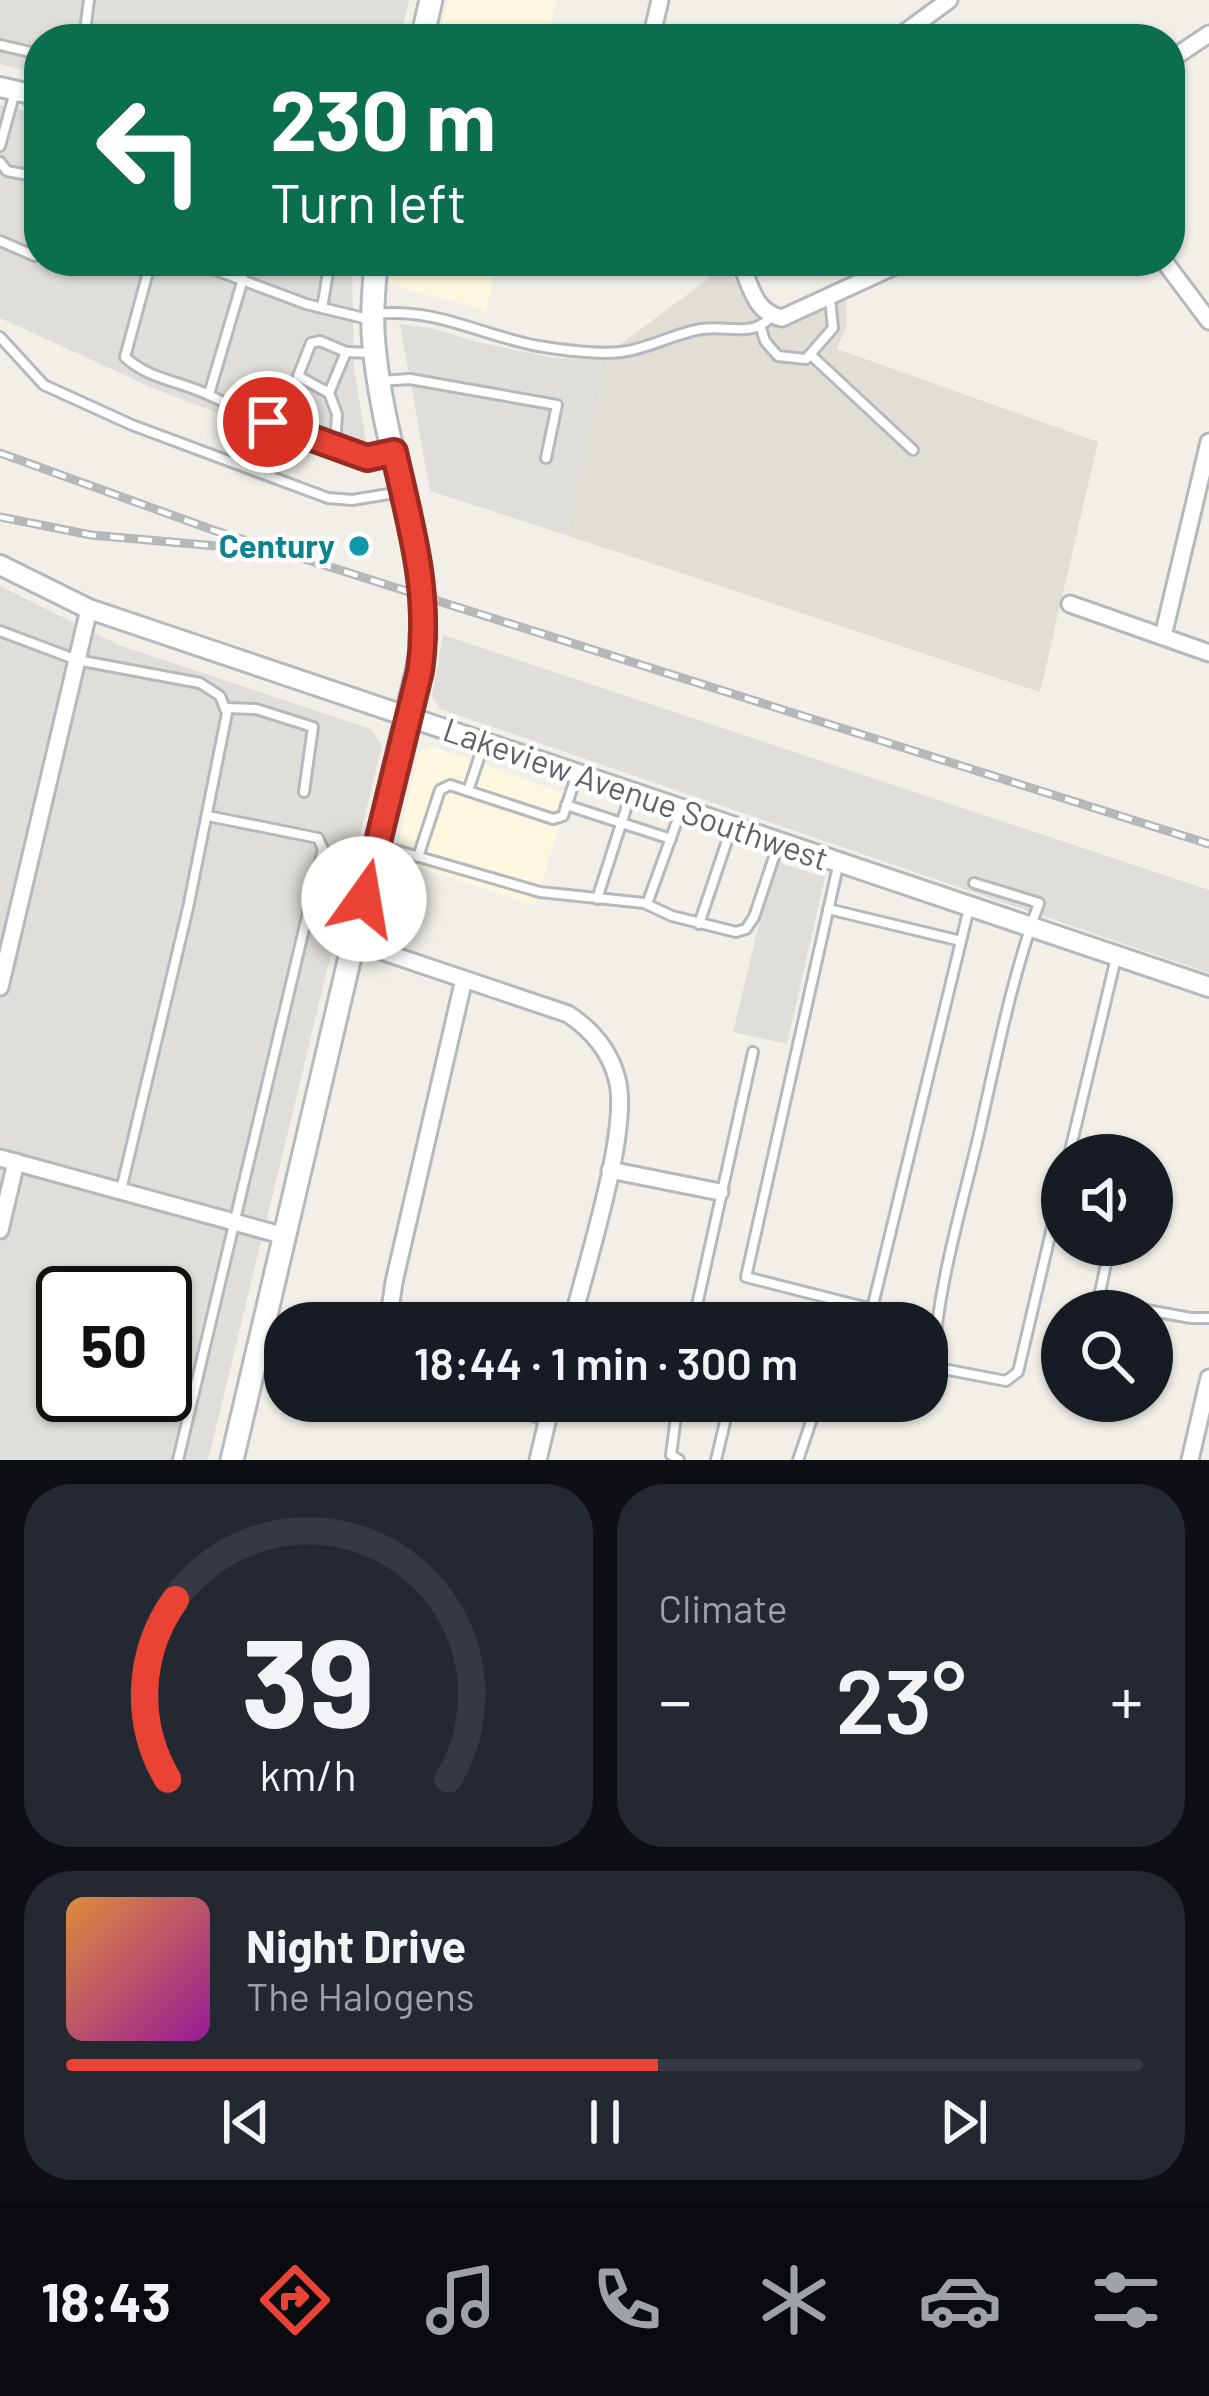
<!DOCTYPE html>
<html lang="en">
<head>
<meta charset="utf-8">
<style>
  :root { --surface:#171b24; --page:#242831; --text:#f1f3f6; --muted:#9ea1a6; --line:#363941; --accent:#ea4335 }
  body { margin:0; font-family:Barlow,sans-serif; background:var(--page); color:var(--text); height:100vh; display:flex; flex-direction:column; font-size:45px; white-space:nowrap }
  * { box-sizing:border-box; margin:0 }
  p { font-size:39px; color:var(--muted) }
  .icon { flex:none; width:66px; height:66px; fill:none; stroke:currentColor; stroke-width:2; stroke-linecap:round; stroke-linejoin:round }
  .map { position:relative; height:1460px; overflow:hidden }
  .drawer { display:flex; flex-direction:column; gap:24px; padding:24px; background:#0d0f14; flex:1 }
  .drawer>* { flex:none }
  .hud { position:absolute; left:24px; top:24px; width:1161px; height:252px; border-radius:48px; box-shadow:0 3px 9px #0004; background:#0b6e4f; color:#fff; overflow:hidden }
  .fabs { position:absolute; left:1041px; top:1134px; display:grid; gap:24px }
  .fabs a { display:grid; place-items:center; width:132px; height:132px; border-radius:50%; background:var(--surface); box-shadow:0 3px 9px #0004; font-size:60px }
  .speed { position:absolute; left:36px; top:1266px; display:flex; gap:24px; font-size:60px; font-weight:700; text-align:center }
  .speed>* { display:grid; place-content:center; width:156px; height:156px; border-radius:50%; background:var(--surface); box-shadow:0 3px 9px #0004; line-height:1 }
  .speed .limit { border:6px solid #111; border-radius:18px; background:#fff; color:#111 }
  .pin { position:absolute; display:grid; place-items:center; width:102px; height:102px; color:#fff; margin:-51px; border:6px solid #fff; border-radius:50%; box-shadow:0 3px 12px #0007 }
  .me { position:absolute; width:132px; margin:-66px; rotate:13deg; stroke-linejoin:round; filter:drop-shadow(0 0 9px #0008) }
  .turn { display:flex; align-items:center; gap:42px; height:252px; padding:0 48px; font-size:54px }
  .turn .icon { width:156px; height:156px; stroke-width:2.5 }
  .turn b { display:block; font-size:84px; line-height:102px }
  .big { font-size:90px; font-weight:600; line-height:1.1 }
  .drawer .widget { flex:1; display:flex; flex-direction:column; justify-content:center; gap:18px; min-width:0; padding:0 42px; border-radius:48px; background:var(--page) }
  .drawer .dial { align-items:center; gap:0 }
  .dial svg { height:312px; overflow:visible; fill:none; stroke:var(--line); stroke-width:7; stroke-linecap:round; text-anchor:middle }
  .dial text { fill:var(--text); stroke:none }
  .song { display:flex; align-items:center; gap:36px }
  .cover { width:144px; height:144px; border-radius:18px; background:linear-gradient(135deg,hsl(30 70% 55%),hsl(300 70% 35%)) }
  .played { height:12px; border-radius:6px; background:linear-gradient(90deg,var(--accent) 55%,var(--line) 55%) }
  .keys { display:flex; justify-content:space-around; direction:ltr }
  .heat { display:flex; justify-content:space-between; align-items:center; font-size:66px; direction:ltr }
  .drawer .tiles { flex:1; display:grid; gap:24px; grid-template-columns:1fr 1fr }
  .widget:last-child { grid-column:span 2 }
  .trip { position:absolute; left:264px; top:1302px; width:684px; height:120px; border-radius:48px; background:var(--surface); box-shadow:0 3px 9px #0004; font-weight:600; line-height:120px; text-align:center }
  .tabs { display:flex; height:192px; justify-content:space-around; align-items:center; background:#090b0e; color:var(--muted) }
  .tabs .icon { width:84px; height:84px }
  .tabs .selected { color:var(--accent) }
  .tabs b { font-size:54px; color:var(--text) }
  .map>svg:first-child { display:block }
  .commercial { fill:#fef7e0 }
  .industrial { fill:#e0deda; fill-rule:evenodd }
  .education { fill:#e1ded6 }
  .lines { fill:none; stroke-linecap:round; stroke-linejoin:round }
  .service-casing { stroke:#b5b8bc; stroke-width:14 }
  .minor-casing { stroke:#b5b8bc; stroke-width:21 }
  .tertiary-casing { stroke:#b5b8bc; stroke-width:24 }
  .secondary-casing { stroke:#b6babf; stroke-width:27 }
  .service { stroke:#fff; stroke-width:8 }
  .minor { stroke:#fff; stroke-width:15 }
  .tertiary { stroke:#fff; stroke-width:18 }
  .secondary { stroke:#fff; stroke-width:21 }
  .rail-casing { stroke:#b6b7b8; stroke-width:9 }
  .rail { stroke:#fff; stroke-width:4.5; stroke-dasharray:14; stroke-linecap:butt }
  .route-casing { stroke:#982c22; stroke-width:30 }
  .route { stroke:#ea4335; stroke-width:21 }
  .culture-dot { fill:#0f9aa8; stroke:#fff; stroke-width:4.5 }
  .labels { text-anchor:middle; stroke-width:9; stroke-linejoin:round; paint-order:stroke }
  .culture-label { font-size:33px; font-weight:bold; fill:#0d838f; stroke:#fff; text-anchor:end }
  .street-label { font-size:33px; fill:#5f6368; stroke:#fff }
</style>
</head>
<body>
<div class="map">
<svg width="1209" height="1460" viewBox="0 0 1209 1460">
  <rect width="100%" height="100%" fill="#f1efe8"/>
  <!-- commercial -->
  <g class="commercial">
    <polygon points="448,0 556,0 547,39 438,39"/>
    <polygon points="390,261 497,261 486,310 389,285"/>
    <polygon points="431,746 569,795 535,905 395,860 418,753"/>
  </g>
  <!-- industrial -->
  <g class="industrial">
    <polygon points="0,0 409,0 400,39 39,39 39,74 0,64"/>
    <polygon points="0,105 39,114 39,261 352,261 354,369 371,472 155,389 0,318"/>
    <polygon points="400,324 432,328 477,342 554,358 608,360 566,535 430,491"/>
    <path d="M0 586 121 646 371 729 382 745 208 1460H0ZM63 1293H165V1395H63Z"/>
    <polygon points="443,635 1209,890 1209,973 440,709 432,696"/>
    <polygon points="774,861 825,877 787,1044 733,1032"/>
  </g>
  <!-- education -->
  <polygon class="education" points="723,268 757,303 788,317 846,300 847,324 837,349 1098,442 1040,692 566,535 610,352"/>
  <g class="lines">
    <!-- service casing -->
    <g class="service-casing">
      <g id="service">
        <polyline points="364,36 377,39"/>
        <polyline points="84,39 89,0"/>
        <polyline points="0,45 39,54"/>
        <polyline points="0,146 15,92"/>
        <polyline points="0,162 7,171 39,177"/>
        <polyline points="0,241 35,256 39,253"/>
        <path d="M151 261 125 357C149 380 182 381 211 396 257 418 304 436 353 454L367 458 392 453"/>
        <polyline points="191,261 306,304 372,320"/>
        <polyline points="322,308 330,261"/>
        <path d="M375 314C435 307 480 335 538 346 563 350 596 355 621 352 649 349 674 333 702 329 728 325 751 338 771 317"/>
        <polyline points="761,328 765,341 778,356 806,359 833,328 830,298"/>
        <polyline points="0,337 44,385 132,425 328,498 352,500 401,492"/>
        <polyline points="346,352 374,353"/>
        <polyline points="812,356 913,450"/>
        <polyline points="380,381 410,379 557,405 546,458"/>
        <polyline points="329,393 346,352 320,341 311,343 298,376 329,393 337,414 335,447"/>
        <polyline points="209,394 243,279"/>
        <polyline points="0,631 77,660 200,683 220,696 227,713 188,908 121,1190"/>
        <polyline points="225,708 256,709 313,727 304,792"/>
        <polyline points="468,791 484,743"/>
        <polyline points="566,805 671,839"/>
        <polyline points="378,845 540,892 644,903 672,916 736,932 746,929 754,917 778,845"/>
        <polyline points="418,857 440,790 450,785 553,819 563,816 577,774"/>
        <polyline points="838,866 746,1277 872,1309 969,908"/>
        <path d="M974 883 1039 903C1011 979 996 1060 978 1138 960 1214 937 1289 933 1367L1006 1381 1018 1372 1062 1185"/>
        <polyline points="597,899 631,793"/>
        <polyline points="647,904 681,810"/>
        <polyline points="828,909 961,941"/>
        <polyline points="699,924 731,829"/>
        <polyline points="1069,1155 1116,958"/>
        <polyline points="1110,1245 1099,1297 1108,1303 1191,1318 1209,1318"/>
        <polyline points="693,1323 753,1052"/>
        <polyline points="678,1401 671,1455 679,1460"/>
        <polyline points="178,1460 323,849 318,838 208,816"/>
        <polyline points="716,1460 730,1401"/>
        <polyline points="798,1460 818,1401"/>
      </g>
    </g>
    <!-- minor casing -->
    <g class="minor-casing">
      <g id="minor">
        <polyline points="651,39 660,0"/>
        <polyline points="896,39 949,0"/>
        <polyline points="1170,60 1209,34"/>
        <path d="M740 261C750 284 754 313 782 318L906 261"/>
        <polyline points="1164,261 1209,321"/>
        <polyline points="1070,604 1209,653"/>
        <polyline points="1163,636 1209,442"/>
        <path d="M354 942 568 1014C592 1030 610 1051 617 1079 631 1129 585 1267 572 1323"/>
        <polyline points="0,987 89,609"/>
        <polyline points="0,1158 285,1236"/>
        <polyline points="610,1170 720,1192"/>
        <polyline points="0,1230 16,1162"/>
        <polyline points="388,1323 394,1282 464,979"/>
        <polyline points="486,1401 548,1416"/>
        <polyline points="538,1460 552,1401"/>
        <polyline points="1190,1460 1209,1378"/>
      </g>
    </g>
    <!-- tertiary casing -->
    <g class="tertiary-casing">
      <g id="tertiary">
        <polyline points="0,87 39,96"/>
        <polyline points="0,565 89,609 1209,987"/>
      </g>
    </g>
    <!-- secondary casing -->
    <g class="secondary-casing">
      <g id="secondary">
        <polyline points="422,39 431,0"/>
        <path d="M232 1460 425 637C422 535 383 445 374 345 371 317 374 289 376 261"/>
      </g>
    </g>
    <!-- service -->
    <use href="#service" class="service"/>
    <!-- minor -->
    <use href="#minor" class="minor"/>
    <!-- tertiary -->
    <use href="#tertiary" class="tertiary"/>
    <!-- secondary -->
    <use href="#secondary" class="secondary"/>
    <!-- rail casing -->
    <g class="rail-casing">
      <g id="rail">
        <polyline points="0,453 216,531 1209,844"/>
        <polyline points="0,517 91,535 228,547"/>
      </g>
    </g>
    <!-- rail -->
    <use href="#rail" class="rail"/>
  </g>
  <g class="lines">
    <!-- route casing -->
    <g class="route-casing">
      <path id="route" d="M268 422 367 458 394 452C411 528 431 592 420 671L364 899"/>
    </g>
    <!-- route -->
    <use href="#route" class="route"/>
  </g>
  <!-- markers -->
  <circle class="culture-dot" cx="359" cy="546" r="12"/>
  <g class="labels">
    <!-- culture labels -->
    <g class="culture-label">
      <text x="335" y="558">Century</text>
    </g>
    <!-- street labels -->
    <g class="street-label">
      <text transform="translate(636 794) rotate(19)" y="12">Lakeview Avenue Southwest</text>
    </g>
  </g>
</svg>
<div class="fabs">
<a><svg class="icon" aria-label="sound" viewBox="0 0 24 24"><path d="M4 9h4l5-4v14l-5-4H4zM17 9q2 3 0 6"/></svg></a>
<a><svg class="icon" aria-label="search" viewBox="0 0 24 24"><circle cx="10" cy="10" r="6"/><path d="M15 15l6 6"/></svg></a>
</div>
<div class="speed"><div class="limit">50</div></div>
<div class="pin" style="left:268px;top:422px;background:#d93025"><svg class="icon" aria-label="arrive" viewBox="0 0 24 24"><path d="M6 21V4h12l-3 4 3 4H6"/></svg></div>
<svg class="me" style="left:364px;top:899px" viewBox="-20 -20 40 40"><circle r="19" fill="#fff"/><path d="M0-13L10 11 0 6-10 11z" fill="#ea4335"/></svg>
<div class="trip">18:44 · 1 min · 300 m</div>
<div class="hud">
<div class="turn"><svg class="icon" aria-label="left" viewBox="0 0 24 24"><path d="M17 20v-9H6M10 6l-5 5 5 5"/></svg><div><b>230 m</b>Turn left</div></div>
</div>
</div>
<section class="drawer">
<div class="tiles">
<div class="widget dial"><svg viewBox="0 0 100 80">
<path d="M14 69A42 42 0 1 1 86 69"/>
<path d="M14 69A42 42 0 0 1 16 23" stroke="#ea4335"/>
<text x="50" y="56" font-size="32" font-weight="700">39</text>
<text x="50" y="72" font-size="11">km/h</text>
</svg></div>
<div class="widget"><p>Climate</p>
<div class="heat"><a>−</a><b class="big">23°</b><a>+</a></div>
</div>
<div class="widget">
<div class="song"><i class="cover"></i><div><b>Night Drive</b><p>The Halogens</p></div></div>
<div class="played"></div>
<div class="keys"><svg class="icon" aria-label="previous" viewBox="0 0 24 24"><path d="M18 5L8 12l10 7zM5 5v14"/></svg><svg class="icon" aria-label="pause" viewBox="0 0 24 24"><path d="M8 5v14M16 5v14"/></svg><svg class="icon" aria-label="next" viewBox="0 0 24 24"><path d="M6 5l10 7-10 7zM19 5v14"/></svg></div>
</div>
</div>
</section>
<nav class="tabs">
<b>18:43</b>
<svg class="icon selected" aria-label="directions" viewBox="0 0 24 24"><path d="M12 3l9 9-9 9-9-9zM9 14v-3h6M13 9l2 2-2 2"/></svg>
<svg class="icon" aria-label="music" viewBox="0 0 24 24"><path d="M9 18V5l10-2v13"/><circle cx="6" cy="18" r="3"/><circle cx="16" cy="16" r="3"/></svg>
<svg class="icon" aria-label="phone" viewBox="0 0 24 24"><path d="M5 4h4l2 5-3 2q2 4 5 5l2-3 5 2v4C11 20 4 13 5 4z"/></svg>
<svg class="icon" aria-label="climate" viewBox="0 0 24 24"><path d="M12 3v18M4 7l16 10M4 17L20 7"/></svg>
<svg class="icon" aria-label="car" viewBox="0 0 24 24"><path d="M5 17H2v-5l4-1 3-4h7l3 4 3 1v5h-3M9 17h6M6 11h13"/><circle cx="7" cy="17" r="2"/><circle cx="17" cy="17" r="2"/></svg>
<svg class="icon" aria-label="filters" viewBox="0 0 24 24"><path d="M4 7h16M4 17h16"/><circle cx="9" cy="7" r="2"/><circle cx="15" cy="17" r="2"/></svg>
</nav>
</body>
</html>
